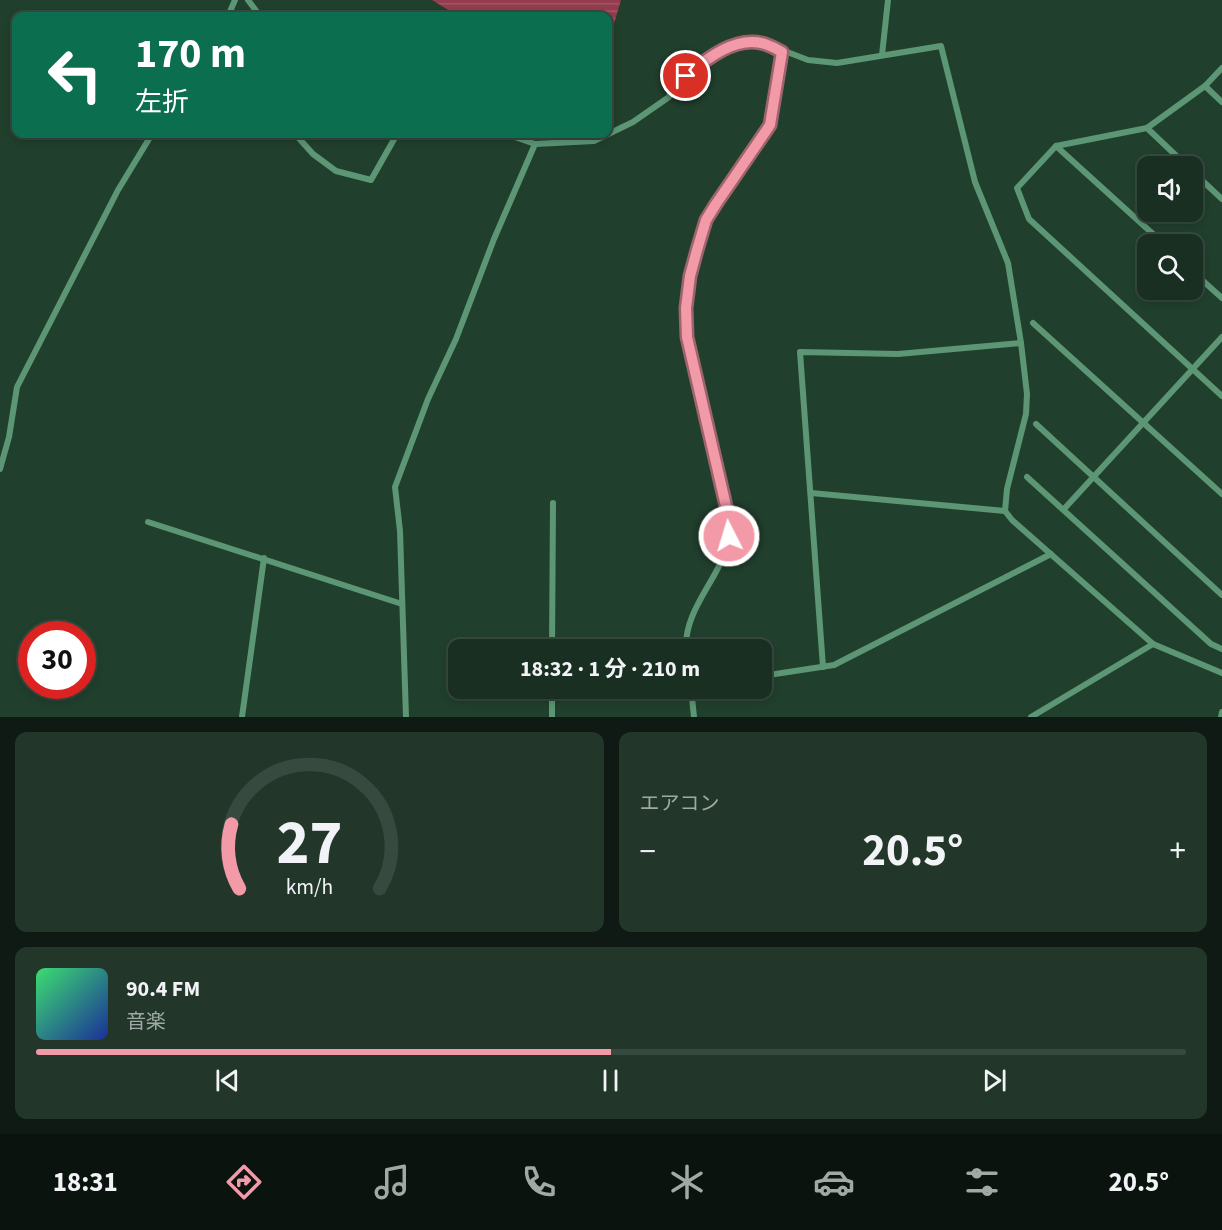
<!DOCTYPE html>
<html lang="ja">
<head>
<meta charset="utf-8">
<style>
  :root { --surface:#192f22; --page:#22372a; --text:#f1f3f6; --muted:#9fa9a5; --line:#374a40; --accent:#f39aa8 }
  body { margin:0; font-family:"Source Sans 3","Noto Sans JP",sans-serif; background:var(--page); color:var(--text); height:100vh; display:flex; flex-direction:column; font-size:22px; white-space:nowrap }
  * { box-sizing:border-box; margin:0 }
  p { font-size:20px; color:var(--muted) }
  .icon { flex:none; width:33px; height:33px; fill:none; stroke:currentColor; stroke-width:2; stroke-linecap:round; stroke-linejoin:round }
  .map { position:relative; height:717px; overflow:hidden }
  .details { display:flex; flex-direction:column; gap:15px; padding:15px; background:#0e1a13; flex:1 }
  .details>* { flex:none }
  .hud { position:absolute; left:12px; top:12px; width:600px; height:126px; border-radius:12px; box-shadow:0 3px 9px #0003,0 0 0 2px var(--line); background:#0b6e4f; color:#fff; overflow:hidden }
  .tools { position:absolute; left:1137px; top:156px; display:grid; gap:12px }
  .tools a { display:grid; place-items:center; width:66px; height:66px; border-radius:12px; background:var(--surface); box-shadow:0 3px 9px #0003,0 0 0 2px var(--line); font-size:30px }
  .speed { position:absolute; left:18px; top:621px; display:flex; gap:12px; font-size:30px; font-weight:700; text-align:center }
  .speed>* { display:grid; place-content:center; width:78px; height:78px; border-radius:50%; background:var(--surface); box-shadow:0 3px 9px #0003,0 0 0 2px var(--line); line-height:1 }
  .speed .limit { border:9px solid #d22; background:#fff; color:#111 }
  .pin { position:absolute; display:grid; place-items:center; width:51px; height:51px; color:#fff; margin:-26px; border:3px solid #fff; border-radius:50%; box-shadow:0 2px 6px #0007 }
  .me { position:absolute; width:66px; margin:-33px; rotate:355deg; stroke-linejoin:round; filter:drop-shadow(0 0 4px #0008) }
  .turn { display:flex; align-items:center; gap:21px; height:126px; padding:0 24px; font-size:27px }
  .turn .icon { width:78px; height:78px; stroke-width:2.5 }
  .turn b { display:block; font-size:42px; line-height:51px }
  .big { font-size:45px; font-weight:700; line-height:1.1 }
  .details .card { flex:1; display:flex; flex-direction:column; justify-content:center; gap:9px; min-width:0; padding:0 21px; border-radius:12px; background:var(--page) }
  .details .dial { align-items:center; gap:0 }
  .dial svg { height:156px; overflow:visible; fill:none; stroke:var(--line); stroke-width:7; stroke-linecap:round; text-anchor:middle }
  .dial text { fill:var(--text); stroke:none }
  .song { display:flex; align-items:center; gap:18px }
  .cover { width:72px; height:72px; border-radius:9px; background:linear-gradient(135deg,hsl(140 70% 55%),hsl(230 70% 35%)) }
  .played { height:6px; border-radius:3px; background:linear-gradient(90deg,var(--accent) 50%,var(--line) 50%) }
  .keys { display:flex; justify-content:space-around; direction:ltr }
  .heat { display:flex; justify-content:space-between; align-items:center; font-size:33px; direction:ltr }
  .details .tiles { flex:1; display:grid; gap:15px; grid-template-columns:1fr 1fr }
  .card:last-child { grid-column:span 2 }
  .trip { position:absolute; left:448px; top:639px; width:324px; height:60px; border-radius:12px; background:var(--surface); box-shadow:0 3px 9px #0003,0 0 0 2px var(--line); font-weight:700; line-height:60px; text-align:center }
  .menu { display:flex; height:96px; justify-content:space-around; align-items:center; background:#0a130e; color:var(--muted) }
  .menu .icon { width:42px; height:42px }
  .menu .current { color:var(--accent) }
  .menu b { font-size:27px; color:var(--text) }
  .map>svg:first-child { display:block }
  .water { fill:url(#water-rules) }
  .lines { fill:none; stroke-linecap:round; stroke-linejoin:round }
  .street { stroke:#5c9674; stroke-width:6 }
  .route-casing { stroke:#9e646d; stroke-width:15 }
  .route { stroke:#f39aa8; stroke-width:10 }
</style>
</head>
<body>
<div class="map">
<svg width="1222" height="717" viewBox="0 0 1222 717">
  <defs>
    <pattern id="water-rules" width="6" height="5" patternUnits="userSpaceOnUse" patternTransform="scale(1.5)"><rect width="6" height="5" fill="#943b4e"/><path d="M0 2.5h6" fill="none" stroke="#a25766"/></pattern>
  </defs>
  <rect width="100%" height="100%" fill="#213f2d"/>
  <!-- water -->
  <polygon class="water" points="432,0 621,0 608,44 608,16 458,16"/>
  <g class="lines">
    <!-- street -->
    <g class="street">
      <polyline points="248,0 260,16"/>
      <polyline points="228,16 235,0"/>
      <polyline points="882,55 888,0"/>
      <polyline points="1222,68 1205,86 1147,128 1056,146 1017,188 1029,219 1222,396"/>
      <polyline points="1205,86 1222,102"/>
      <polyline points="1147,128 1187,166"/>
      <polyline points="295,134 313,154 336,171 371,180 397,134"/>
      <polyline points="506,134 535,144 594,141 633,122 669,97 672,88 699,64 724,49 748,43 764,43 808,60 837,63 941,46 975,182 1008,263 1021,343 1027,394 1026,414 1007,489 1005,511 1012,520 1153,644 1222,673"/>
      <polyline points="1056,146 1164,244"/>
      <polyline points="1192,171 1222,199"/>
      <polyline points="1192,271 1222,298"/>
      <polyline points="1033,323 1222,494"/>
      <polyline points="1036,424 1222,595"/>
      <polyline points="0,469 9,437 17,387 118,190 152,134"/>
      <polyline points="1027,477 1211,644 1222,649"/>
      <polyline points="811,493 1005,511"/>
      <polyline points="1064,509 1222,337"/>
      <polyline points="148,522 402,604"/>
      <polyline points="552,650 553,503"/>
      <path d="M686 650C684 616 709 589 722 560 728 547 729 533 729 519L687 337 686 308 690 276 707 221 770 125 782 52"/>
      <polyline points="823,667 800,352 898,354 1021,343"/>
      <polyline points="762,676 834,665 1051,554"/>
      <polyline points="691,688 694,717"/>
      <polyline points="242,717 264,558"/>
      <polyline points="406,717 400,531 395,487 428,399 456,339 494,239 535,144"/>
      <polyline points="552,717 552,688"/>
      <polyline points="1031,717 1153,644"/>
      <polyline points="1221,717 1222,712"/>
    </g>
  </g>
  <g class="lines">
    <!-- route casing -->
    <g class="route-casing">
      <path id="route" d="M686 76C706 59 736 35 765 44 771 46 777 49 782 52L770 125 716 204 706 220 697 250 690 276 686 308 687 337 729 519V536"/>
    </g>
    <!-- route -->
    <use href="#route" class="route"/>
  </g>
</svg>
<div class="tools">
<a><svg class="icon" aria-label="sound" viewBox="0 0 24 24"><path d="M4 9h4l5-4v14l-5-4H4zM17 9q2 3 0 6"/></svg></a>
<a><svg class="icon" aria-label="search" viewBox="0 0 24 24"><circle cx="10" cy="10" r="6"/><path d="M15 15l6 6"/></svg></a>
</div>
<div class="speed"><div class="limit">30</div></div>
<div class="pin" style="left:686px;top:76px;background:#d93025"><svg class="icon" aria-label="arrive" viewBox="0 0 24 24"><path d="M6 21V4h12l-3 4 3 4H6"/></svg></div>
<svg class="me" style="left:729px;top:536px" viewBox="-20 -20 40 40"><circle r="17" fill="#f39aa8" stroke="#fff" stroke-width="3"/><path d="M0-11L8 9 0 5-8 9z" fill="#fff"/></svg>
<div class="trip">18:32 · 1 分 · 210 m</div>
<div class="hud">
<div class="turn"><svg class="icon" aria-label="left" viewBox="0 0 24 24"><path d="M17 20v-9H6M10 6l-5 5 5 5"/></svg><div><b>170 m</b>左折</div></div>
</div>
</div>
<section class="details">
<div class="tiles">
<div class="card dial"><svg viewBox="0 0 100 80">
<path d="M14 69A42 42 0 1 1 86 69"/>
<path d="M14 69A42 42 0 0 1 10 36" stroke="#f39aa8"/>
<text x="50" y="56" font-size="32" font-weight="700">27</text>
<text x="50" y="72" font-size="11">km/h</text>
</svg></div>
<div class="card"><p>エアコン</p>
<div class="heat"><a>−</a><b class="big">20.5°</b><a>+</a></div>
</div>
<div class="card">
<div class="song"><i class="cover"></i><div><b>90.4 FM</b><p>音楽</p></div></div>
<div class="played"></div>
<div class="keys"><svg class="icon" aria-label="previous" viewBox="0 0 24 24"><path d="M18 5L8 12l10 7zM5 5v14"/></svg><svg class="icon" aria-label="pause" viewBox="0 0 24 24"><path d="M8 5v14M16 5v14"/></svg><svg class="icon" aria-label="next" viewBox="0 0 24 24"><path d="M6 5l10 7-10 7zM19 5v14"/></svg></div>
</div>
</div>
</section>
<nav class="menu">
<b>18:31</b>
<svg class="icon current" aria-label="directions" viewBox="0 0 24 24"><path d="M12 3l9 9-9 9-9-9zM9 14v-3h6M13 9l2 2-2 2"/></svg>
<svg class="icon" aria-label="music" viewBox="0 0 24 24"><path d="M9 18V5l10-2v13"/><circle cx="6" cy="18" r="3"/><circle cx="16" cy="16" r="3"/></svg>
<svg class="icon" aria-label="phone" viewBox="0 0 24 24"><path d="M5 4h4l2 5-3 2q2 4 5 5l2-3 5 2v4C11 20 4 13 5 4z"/></svg>
<svg class="icon" aria-label="climate" viewBox="0 0 24 24"><path d="M12 3v18M4 7l16 10M4 17L20 7"/></svg>
<svg class="icon" aria-label="car" viewBox="0 0 24 24"><path d="M5 17H2v-5l4-1 3-4h7l3 4 3 1v5h-3M9 17h6M6 11h13"/><circle cx="7" cy="17" r="2"/><circle cx="17" cy="17" r="2"/></svg>
<svg class="icon" aria-label="filters" viewBox="0 0 24 24"><path d="M4 7h16M4 17h16"/><circle cx="9" cy="7" r="2"/><circle cx="15" cy="17" r="2"/></svg>
<b>20.5°</b>
</nav>
</body>
</html>
